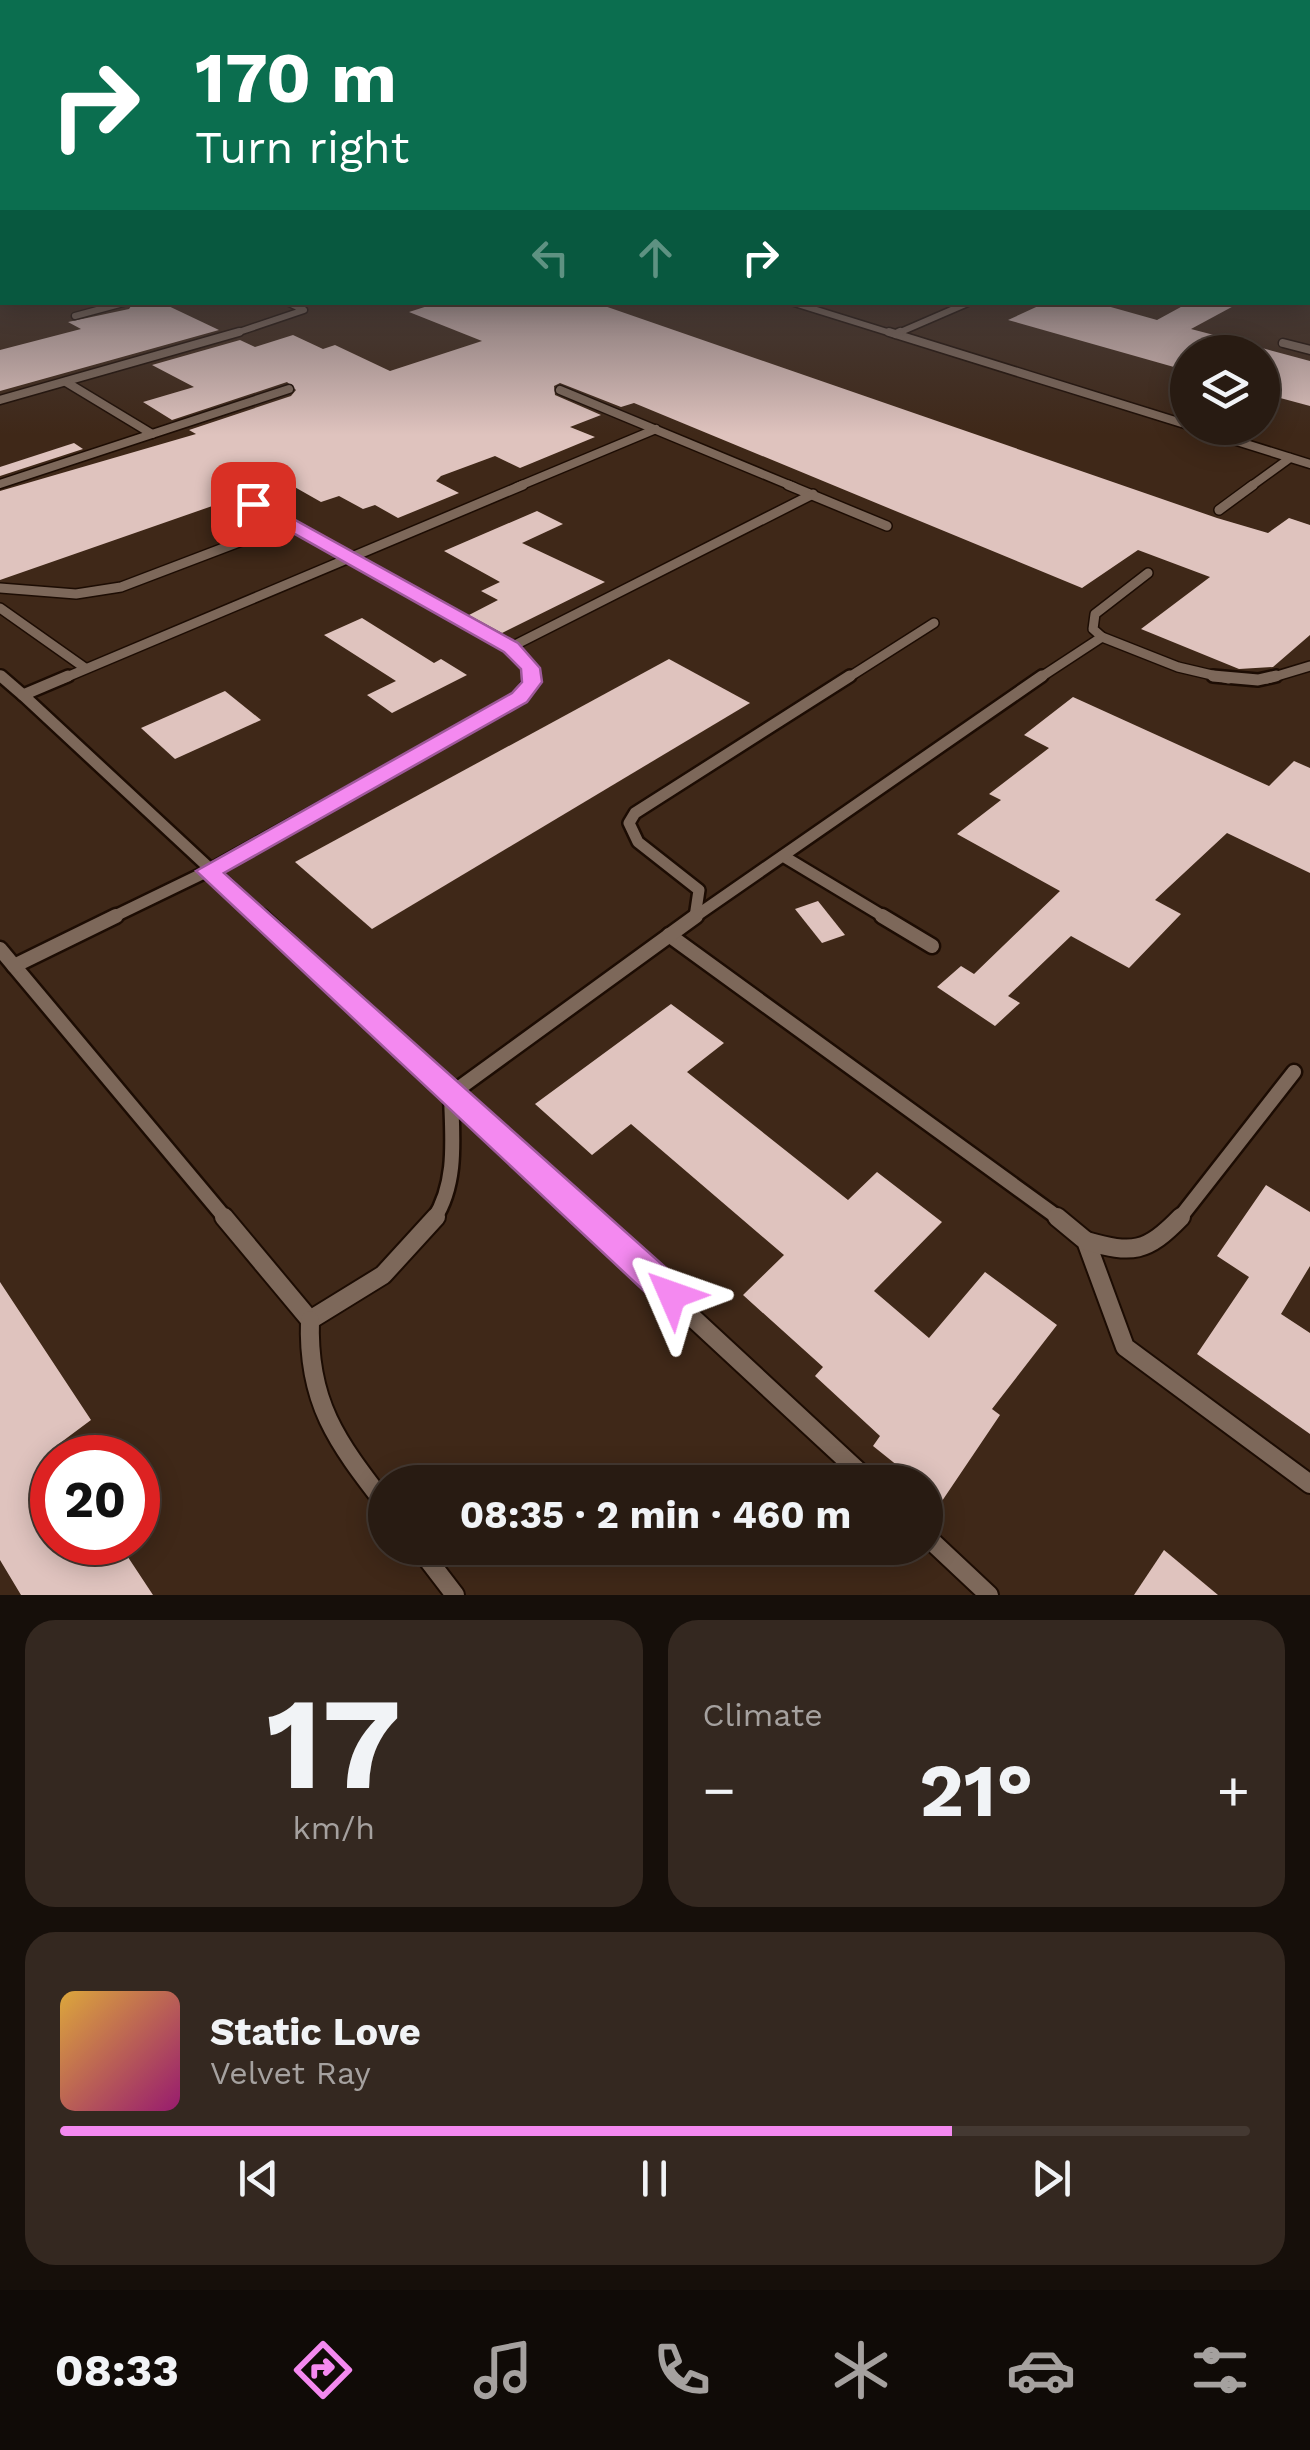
<!DOCTYPE html>
<html lang="en">
<head>
<meta charset="utf-8">
<style>
  :root { --surface:#281b12; --page:#342820; --text:#f1f3f6; --muted:#a5a19f; --line:#443932; --accent:#f489f0 }
  body { margin:0; font-family:"Work Sans",sans-serif; background:var(--page); color:var(--text); height:100vh; display:flex; flex-direction:column; font-size:38px; white-space:nowrap }
  * { box-sizing:border-box; margin:0 }
  p { font-size:32px; color:var(--muted) }
  .icon { flex:none; width:55px; height:55px; fill:none; stroke:currentColor; stroke-width:2; stroke-linecap:round; stroke-linejoin:round }
  .map { position:relative; height:1595px; overflow:hidden }
  .details { display:flex; flex-direction:column; gap:25px; padding:25px; background:#160f0a; flex:1 }
  .details>* { flex:none }
  .guide { position:absolute; left:0px; top:0px; width:1310px; height:305px; box-shadow:0 5px 25px #0003,0 0 0 2px var(--line); background:#0b6e4f; color:#fff; overflow:hidden }
  .tools { position:absolute; left:1170px; top:335px; display:grid; gap:20px }
  .tools a { display:grid; place-items:center; width:110px; height:110px; border-radius:50%; background:var(--surface); box-shadow:0 5px 25px #0003,0 0 0 2px var(--line); font-size:50px }
  .speed { position:absolute; left:30px; top:1435px; display:flex; gap:20px; font-size:50px; font-weight:700; text-align:center }
  .speed>* { display:grid; place-content:center; width:130px; height:130px; border-radius:50%; background:var(--surface); box-shadow:0 5px 25px #0003,0 0 0 2px var(--line); line-height:1 }
  .speed .limit { border:15px solid #d22; background:#fff; color:#111 }
  .pin { position:absolute; display:grid; place-items:center; width:85px; height:85px; color:#fff; margin:-42px; border-radius:20px; box-shadow:0 5px 15px #0006 }
  .me { position:absolute; width:110px; margin:-55px; rotate:313deg; stroke-linejoin:round; filter:drop-shadow(0 0 8px #0008) }
  .turn { display:flex; align-items:center; gap:35px; height:210px; padding:0 30px; font-size:45px }
  .turn .icon { width:130px; height:130px; stroke-width:2.5 }
  .turn b { display:block; font-size:70px; line-height:85px }
  .lanes { display:flex; align-items:center; height:95px; padding:0 30px; background:#0003; justify-content:center; gap:50px; direction:ltr }
  .lanes .off { opacity:.35 }
  .big { font-size:75px; font-weight:700; line-height:1.1 }
  .details .card { flex:1; display:flex; flex-direction:column; justify-content:center; gap:15px; min-width:0; padding:0 35px; border-radius:30px; background:var(--page) }
  .details .dial { align-items:center; gap:0 }
  .dial b { font-size:130px; line-height:1 }
  .song { display:flex; align-items:center; gap:30px }
  .cover { width:120px; height:120px; border-radius:15px; background:linear-gradient(135deg,hsl(40 70% 55%),hsl(320 70% 35%)) }
  .played { height:10px; border-radius:5px; background:linear-gradient(90deg,var(--accent) 75%,var(--line) 75%) }
  .keys { display:flex; justify-content:space-around; direction:ltr }
  .heat { display:flex; justify-content:space-between; align-items:center; font-size:55px; direction:ltr }
  .details .tiles { flex:1; display:grid; gap:25px; grid-template-columns:1fr 1fr }
  .card:last-child { grid-column:span 2 }
  .trip { position:absolute; left:368px; top:1465px; width:575px; height:100px; border-radius:50px; background:var(--surface); box-shadow:0 5px 25px #0003,0 0 0 2px var(--line); font-weight:700; line-height:100px; text-align:center }
  .tabs { display:flex; height:160px; justify-content:space-around; align-items:center; background:#100b07; color:var(--muted) }
  .tabs .icon { width:70px; height:70px }
  .tabs .active { color:var(--accent) }
  .tabs b { font-size:45px; color:var(--text) }
  .map>svg:first-child { display:block }
  .built { fill:#3f2818; fill-rule:evenodd }
  .building { fill:#dfc3be }
  .lines { fill:none; stroke-linecap:round; stroke-linejoin:round }
  .service-far5-casing { stroke:#1c0c03; stroke-width:9 }
  .service-far4-casing { stroke:#1c0c03; stroke-width:11 }
  .service-far3-casing { stroke:#1c0c03; stroke-width:12 }
  .service-far2-casing { stroke:#1c0c03; stroke-width:16 }
  .service-far1-casing { stroke:#1c0c03; stroke-width:19 }
  .service-casing { stroke:#1c0c03; stroke-width:22 }
  .service-far5 { stroke:#7d685a; stroke-width:6 }
  .service-far4 { stroke:#7d685a; stroke-width:8 }
  .service-far3 { stroke:#7d685a; stroke-width:9 }
  .service-far2 { stroke:#7d685a; stroke-width:11 }
  .service-far1 { stroke:#7d685a; stroke-width:14 }
  .service { stroke:#7d685a; stroke-width:18 }
  .route { fill:#f489f0; stroke:#9f599c; stroke-width:2.5 }
</style>
</head>
<body>
<div class="map">
<svg width="1310" height="1595" viewBox="0 0 1310 1595">
  <rect width="100%" height="100%" fill="#352418"/>
  <!-- built -->
  <path class="built" d="M0 212 2 302H1308L1310 212V1595H0ZM1188 352H1262V428H1188ZM52 1458H138V1542H52ZM385 1482H925V1548H385Z"/>
  <!-- building -->
  <g class="building">
    <polygon points="134,302 160,302 219,330 0,391 0,350 81,329 68,322 129,309"/>
    <polygon points="440,302 593,302 1217,518 1268,533 1289,518 1310,525 1310,635 1273,667 1239,669 1141,629 1210,577 1138,550 1082,588 634,403 621,407 560,383 554,386 555,395 601,415 570,427 595,437 520,468 495,456 441,476 436,481 459,493 398,518 375,505 363,509 339,496 321,502 284,481 0,580 0,491 196,434 189,430 291,396 296,390 287,382 172,420 143,402 194,387 152,365 240,340 255,347 293,335 323,349 335,345 390,371 482,341 409,312"/>
    <polygon points="1047,302 1093,302 1157,320 1190,302 1241,302 1191,329 1256,346 1255,352 1188,352 1188,371 1008,320"/>
    <polygon points="1262,348 1310,361 1310,406 1262,393"/>
    <polygon points="74,443 83,449 0,476 0,467"/>
    <polygon points="537,511 563,524 522,543 605,582 502,633 469,615 498,600 481,591 500,582 444,551"/>
    <polygon points="362,618 434,663 441,659 467,675 392,713 367,695 396,681 324,635"/>
    <polygon points="669,659 750,703 372,929 295,862"/>
    <polygon points="225,691 261,720 175,759 141,728"/>
    <polygon points="1073,697 1269,786 1294,761 1310,768 1310,873 1227,833 1155,900 1181,914 1129,968 1071,936 1008,996 1020,1003 995,1026 937,987 961,966 974,974 1060,891 957,834 1001,800 989,794 1049,748 1024,735"/>
    <polygon points="818,901 845,935 822,943 795,909"/>
    <polygon points="671,1004 724,1043 687,1072 848,1200 877,1172 942,1222 874,1291 929,1338 985,1272 1057,1325 992,1409 1000,1415 942,1501 925,1488 925,1482 918,1482 873,1446 880,1436 815,1376 823,1367 743,1295 784,1255 631,1124 592,1155 535,1104"/>
    <polygon points="1266,1185 1310,1212 1310,1266 1281,1314 1310,1333 1310,1434 1197,1354 1249,1277 1217,1256"/>
    <polygon points="0,1282 91,1420 52,1449 52,1542 118,1542 153,1595 21,1595 0,1560"/>
    <polygon points="1164,1550 1218,1595 1134,1595"/>
  </g>
  <g class="lines">
    <!-- service-far5 casing -->
    <g class="service-far5-casing">
      <g id="service-far5">
        <polyline points="791,302 897,335"/>
        <polyline points="75,316 127,302"/>
        <polyline points="896,334 970,302"/>
        <polyline points="230,335 304,310 287,302"/>
      </g>
    </g>
    <!-- service-far4 casing -->
    <g class="service-far4-casing">
      <g id="service-far4">
        <polyline points="889,332 1188,425"/>
        <polyline points="896,334 900,332"/>
        <polyline points="1283,343 1310,350"/>
        <polyline points="560,390 794,487"/>
        <polyline points="0,400 239,332"/>
        <polyline points="1195,428 1310,464"/>
        <polyline points="152,434 289,389"/>
        <polyline points="0,484 152,434 66,382"/>
        <polyline points="517,487 656,429"/>
        <polyline points="1250,487 1290,458"/>
      </g>
    </g>
    <!-- service-far3 casing -->
    <g class="service-far3-casing">
      <g id="service-far3">
        <polyline points="788,485 887,526"/>
        <polyline points="253,504 511,647 531,668 532,679"/>
        <polyline points="1219,510 1253,485"/>
        <polyline points="0,588 76,594 121,587 289,523"/>
        <polyline points="0,608 85,668"/>
        <polyline points="1102,637 1093,629 1095,614 1148,573"/>
        <polyline points="511,647 813,494"/>
        <polyline points="0,675 4,679"/>
        <polyline points="62,679 523,485"/>
        <polyline points="846,679 934,623"/>
        <polyline points="1038,679 1102,637 1178,667 1229,679"/>
        <polyline points="1267,679 1310,666"/>
      </g>
    </g>
    <!-- service-far2 casing -->
    <g class="service-far2-casing">
      <g id="service-far2">
        <polyline points="1,676 23,695"/>
        <polyline points="68,676 23,695 263,918"/>
        <polyline points="1213,676 1258,680 1276,676"/>
        <polyline points="783,856 886,918"/>
        <polyline points="695,917 699,890 638,842 629,823 635,813 850,676"/>
        <polyline points="111,918 208,871 520,698 532,676"/>
        <polyline points="693,918 1042,676"/>
      </g>
    </g>
    <!-- service-far1 casing -->
    <g class="service-far1-casing">
      <g id="service-far1">
        <polyline points="261,916 587,1219"/>
        <polyline points="882,916 932,946"/>
        <polyline points="669,935 1060,1219"/>
        <polyline points="0,949 226,1219"/>
        <polyline points="14,966 116,916"/>
        <path d="M434 1219C458 1182 452 1136 451 1094L696 916"/>
        <polyline points="1179,1219 1294,1072"/>
      </g>
    </g>
    <!-- service casing -->
    <g class="service-casing">
      <g id="service">
        <polyline points="224,1217 310,1320 383,1275 436,1217"/>
        <polyline points="584,1217 870,1482"/>
        <polyline points="1057,1217 1086,1241 1125,1347 1310,1484"/>
        <path d="M1086 1241C1133 1254 1146 1253 1181 1217"/>
        <path d="M310 1320C307 1402 337 1442 385 1504"/>
        <polyline points="925,1535 989,1595"/>
        <polyline points="419,1548 455,1595"/>
      </g>
    </g>
    <!-- service-far5 -->
    <use href="#service-far5" class="service-far5"/>
    <!-- service-far4 -->
    <use href="#service-far4" class="service-far4"/>
    <!-- service-far3 -->
    <use href="#service-far3" class="service-far3"/>
    <!-- service-far2 -->
    <use href="#service-far2" class="service-far2"/>
    <!-- service-far1 -->
    <use href="#service-far1" class="service-far1"/>
    <!-- service -->
    <use href="#service" class="service"/>
  </g>
  <!-- sky -->
  <linearGradient id="sky" x2="0" y2="1"><stop stop-color="#1d140d"/><stop offset="0.49" stop-color="#4b4548"/><stop offset="1" stop-color="#4b4548" stop-opacity="0"/></linearGradient>
  <rect width="1310" height="435" fill="url(#sky)"/>
  <!-- route -->
  <polygon class="route" points="247,500 259,500 518,643 540,668 542,682 527,702 224,873 684,1284 689,1295 684,1306 672,1311 660,1306 196,871 512,693 522,682 521,669 504,652 247,507"/>
</svg>
<div class="tools">
<a><svg class="icon" aria-label="layers" viewBox="0 0 24 24"><path d="M12 4l9 5-9 5-9-5zM3 14l9 5 9-5"/></svg></a>
</div>
<div class="speed"><div class="limit">20</div></div>
<div class="pin" style="left:253px;top:504px;background:#d93025"><svg class="icon" aria-label="arrive" viewBox="0 0 24 24"><path d="M6 21V4h12l-3 4 3 4H6"/></svg></div>
<svg class="me" style="left:672px;top:1295px" viewBox="-20 -20 40 40"><path d="M0-17L14 15 0 8-14 15z" fill="#f489f0" stroke="#fff" stroke-width="4"/></svg>
<div class="trip">08:35 · 2 min · 460 m</div>
<div class="guide">
<div class="turn"><svg class="icon" aria-label="right" viewBox="0 0 24 24"><path d="M7 20v-9h11M14 6l5 5-5 5"/></svg><div><b>170 m</b>Turn right</div></div>
<div class="lanes"><svg class="icon off" aria-label="left" viewBox="0 0 24 24"><path d="M17 20v-9H6M10 6l-5 5 5 5"/></svg><svg class="icon off" aria-label="ahead" viewBox="0 0 24 24"><path d="M12 20V5M6 11l6-6 6 6"/></svg><svg class="icon" aria-label="right" viewBox="0 0 24 24"><path d="M7 20v-9h11M14 6l5 5-5 5"/></svg></div>
</div>
</div>
<section class="details">
<div class="tiles">
<div class="card dial"><b>17</b><p>km/h</p></div>
<div class="card"><p>Climate</p>
<div class="heat"><a>−</a><b class="big">21°</b><a>+</a></div>
</div>
<div class="card">
<div class="song"><i class="cover"></i><div><b>Static Love</b><p>Velvet Ray</p></div></div>
<div class="played"></div>
<div class="keys"><svg class="icon" aria-label="previous" viewBox="0 0 24 24"><path d="M18 5L8 12l10 7zM5 5v14"/></svg><svg class="icon" aria-label="pause" viewBox="0 0 24 24"><path d="M8 5v14M16 5v14"/></svg><svg class="icon" aria-label="next" viewBox="0 0 24 24"><path d="M6 5l10 7-10 7zM19 5v14"/></svg></div>
</div>
</div>
</section>
<nav class="tabs">
<b>08:33</b>
<svg class="icon active" aria-label="directions" viewBox="0 0 24 24"><path d="M12 3l9 9-9 9-9-9zM9 14v-3h6M13 9l2 2-2 2"/></svg>
<svg class="icon" aria-label="music" viewBox="0 0 24 24"><path d="M9 18V5l10-2v13"/><circle cx="6" cy="18" r="3"/><circle cx="16" cy="16" r="3"/></svg>
<svg class="icon" aria-label="phone" viewBox="0 0 24 24"><path d="M5 4h4l2 5-3 2q2 4 5 5l2-3 5 2v4C11 20 4 13 5 4z"/></svg>
<svg class="icon" aria-label="climate" viewBox="0 0 24 24"><path d="M12 3v18M4 7l16 10M4 17L20 7"/></svg>
<svg class="icon" aria-label="car" viewBox="0 0 24 24"><path d="M5 17H2v-5l4-1 3-4h7l3 4 3 1v5h-3M9 17h6M6 11h13"/><circle cx="7" cy="17" r="2"/><circle cx="17" cy="17" r="2"/></svg>
<svg class="icon" aria-label="filters" viewBox="0 0 24 24"><path d="M4 7h16M4 17h16"/><circle cx="9" cy="7" r="2"/><circle cx="15" cy="17" r="2"/></svg>
</nav>
</body>
</html>
